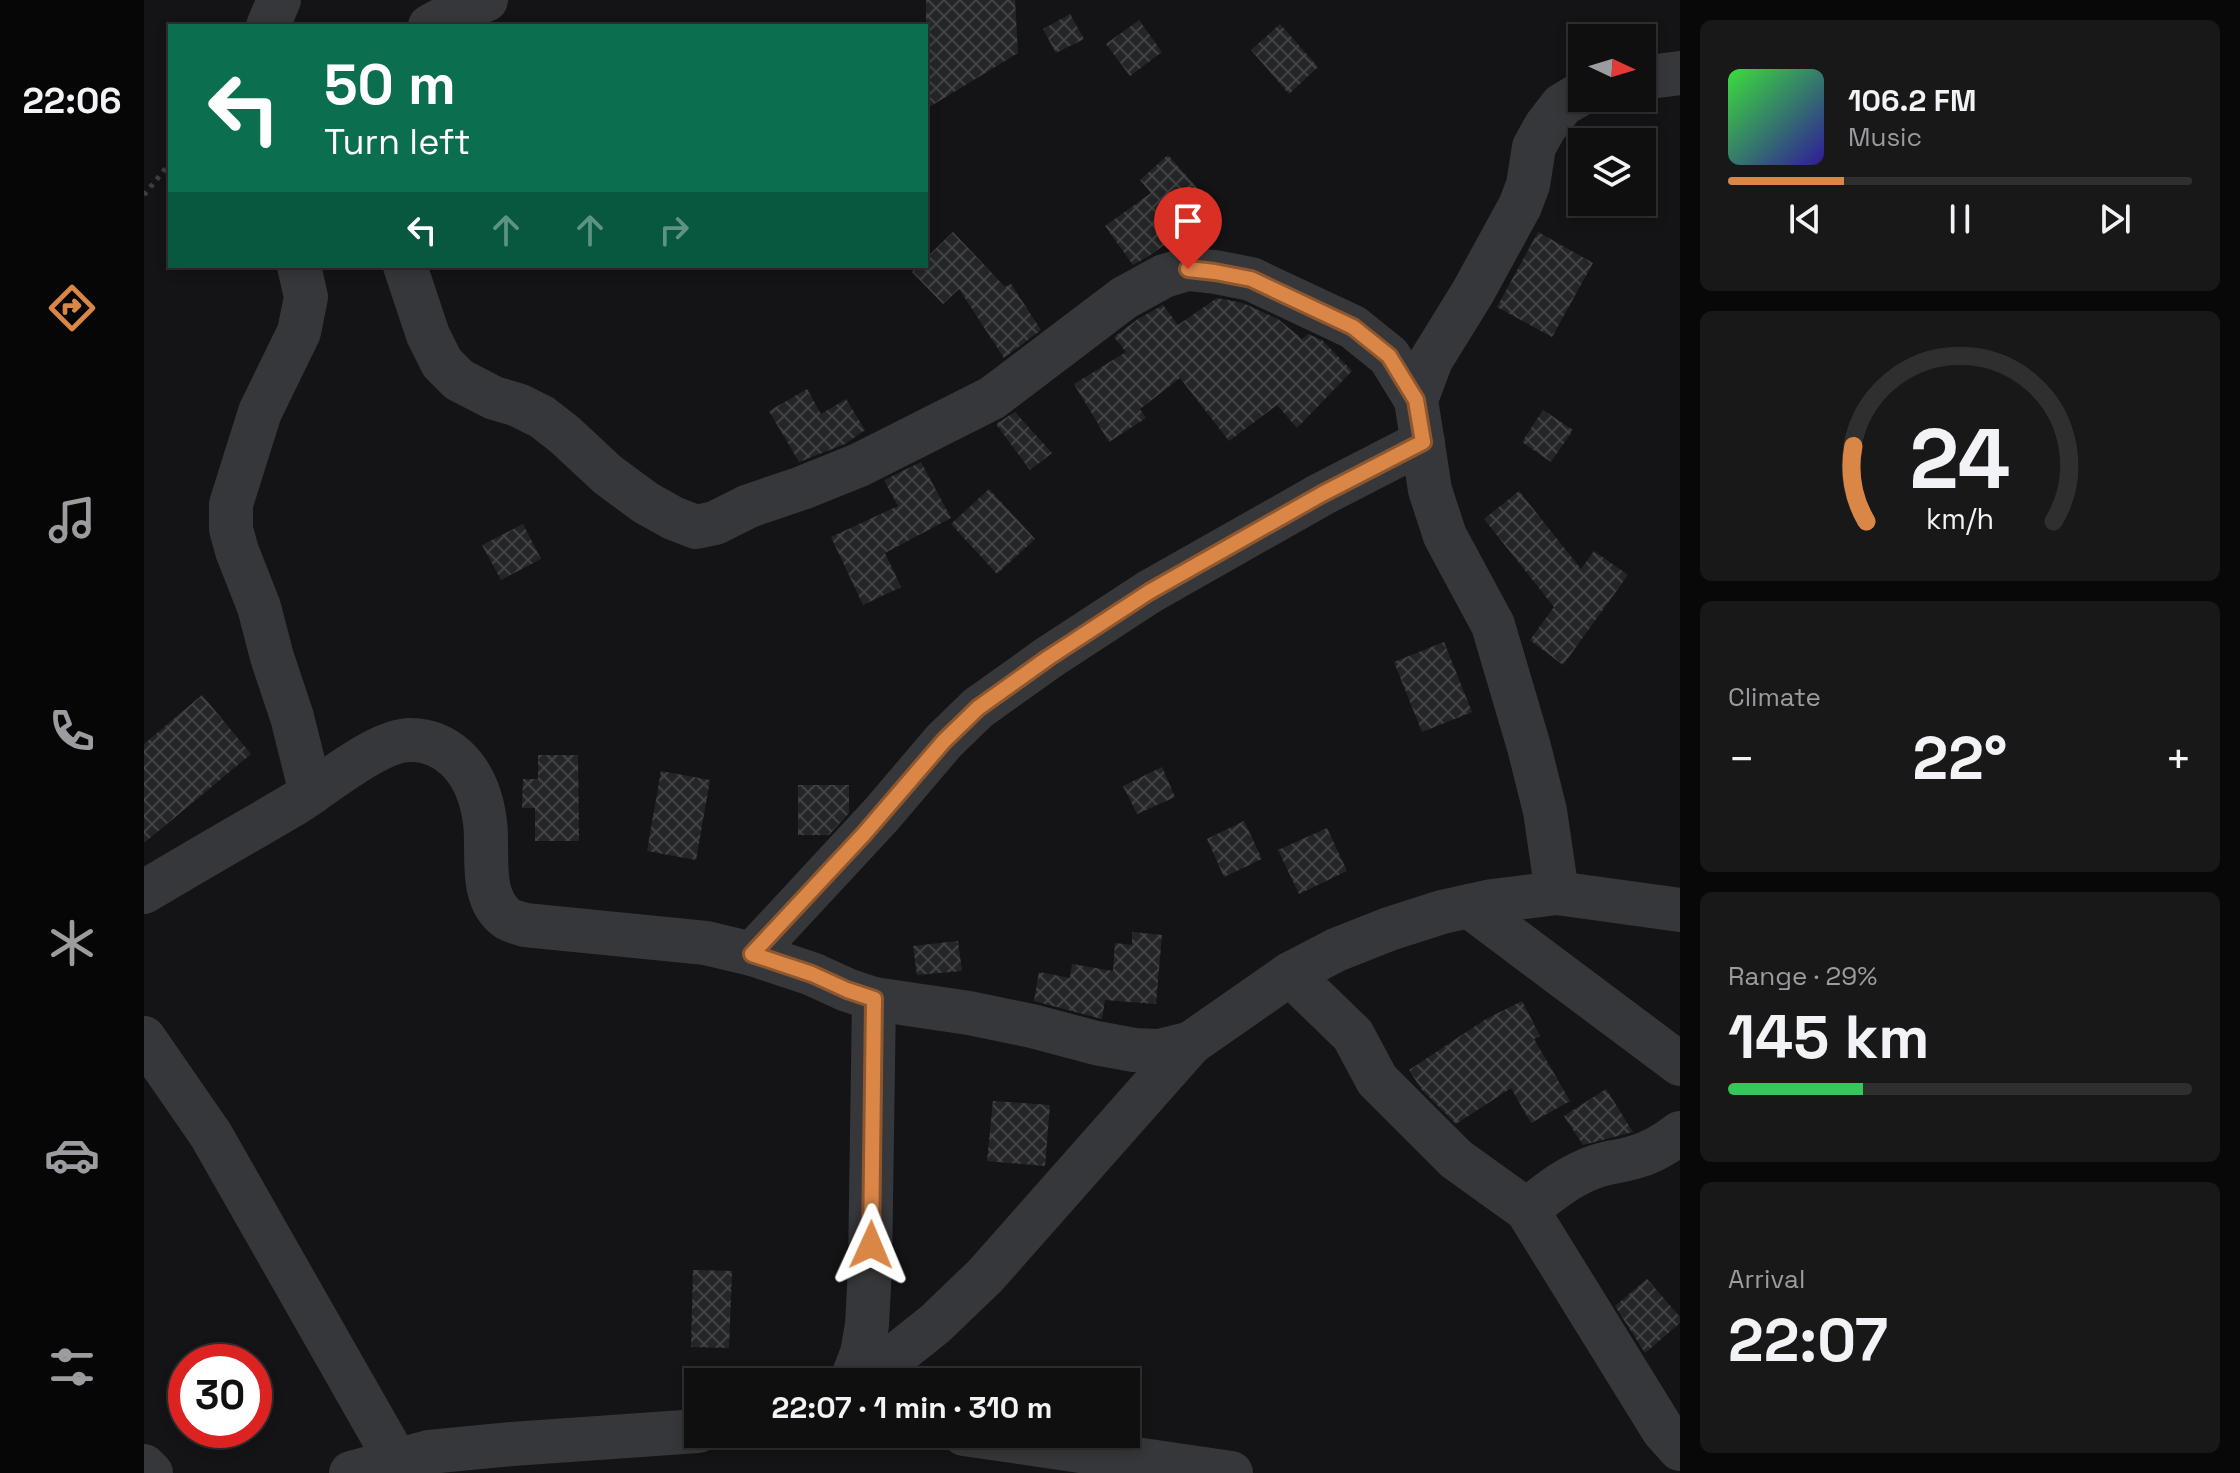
<!DOCTYPE html>
<html lang="en">
<head>
<meta charset="utf-8">
<style>
  :root { --surface:#0f0f10; --page:#181819; --text:#f1f3f6; --muted:#9b9c9f; --line:#2f2f30; --accent:#da8647 }
  body { margin:0; font-family:"Space Grotesk",sans-serif; background:var(--page); color:var(--text); height:100vh; display:flex; flex-direction:column; font-size:30px; white-space:nowrap }
  * { box-sizing:border-box; margin:0 }
  p { font-size:26px; color:var(--muted) }
  .icon { flex:none; width:44px; height:44px; fill:none; stroke:currentColor; stroke-width:2; stroke-linecap:round; stroke-linejoin:round }
  .map { position:relative; flex:1; overflow:hidden }
  .sheet { display:flex; flex-direction:column; gap:20px; padding:20px; background:#080809; width:560px }
  .sheet>* { flex:none }
  .banner { position:absolute; left:24px; top:24px; width:760px; height:244px; border-radius:0px; box-shadow:0 4px 12px #0003,0 0 0 2px var(--line); background:#0b6e4f; color:#fff; overflow:hidden }
  .needle { width:52px; rotate:94deg }
  .fabs { position:absolute; left:1424px; top:24px; display:grid; gap:16px }
  .fabs a { display:grid; place-items:center; width:88px; height:88px; border-radius:0px; background:var(--surface); box-shadow:0 4px 12px #0003,0 0 0 2px var(--line); font-size:40px }
  .speed { position:absolute; left:24px; top:1344px; display:flex; gap:16px; font-size:40px; font-weight:700; text-align:center }
  .speed>* { display:grid; place-content:center; width:104px; height:104px; border-radius:50%; background:var(--surface); box-shadow:0 4px 12px #0003,0 0 0 2px var(--line); line-height:1 }
  .speed .limit { border:12px solid #d22; background:#fff; color:#111 }
  .pin { position:absolute; display:grid; place-items:center; width:68px; height:68px; color:#fff; margin:-82px -34px; border-radius:50% 50% 50% 0; rotate:-45deg; box-shadow:0 0 8px #0007 }
  .pin .icon { rotate:45deg }
  .me { position:absolute; width:88px; margin:-44px; rotate:1deg; stroke-linejoin:round; filter:drop-shadow(0 0 6px #0008) }
  .turn { display:flex; align-items:center; gap:28px; height:168px; padding:0 24px; font-size:36px }
  .turn .icon { width:104px; height:104px; stroke-width:2.5 }
  .turn b { display:block; font-size:56px; line-height:68px }
  .lanes { display:flex; align-items:center; height:76px; padding:0 24px; background:#0003; justify-content:center; gap:40px; direction:ltr }
  .lanes .off { opacity:.35 }
  .big { font-size:60px; font-weight:700; line-height:1.1 }
  .sheet .tile { flex:1; display:flex; flex-direction:column; justify-content:center; gap:12px; min-width:0; padding:0 28px; border-radius:12px; background:var(--page) }
  .sheet .dial { align-items:center; gap:0 }
  .dial svg { height:208px; overflow:visible; fill:none; stroke:var(--line); stroke-width:7; stroke-linecap:round; text-anchor:middle }
  .dial text { fill:var(--text); stroke:none }
  .song { display:flex; align-items:center; gap:24px }
  .cover { width:96px; height:96px; border-radius:12px; background:linear-gradient(135deg,hsl(120 70% 55%),hsl(250 70% 35%)) }
  .played { height:8px; border-radius:4px; background:linear-gradient(90deg,var(--accent) 25%,var(--line) 25%) }
  .keys { display:flex; justify-content:space-around; direction:ltr }
  .heat { display:flex; justify-content:space-between; align-items:center; font-size:44px; direction:ltr }
  .charge { height:12px; border-radius:6px; background:linear-gradient(90deg,#34c759 29%,var(--line) 0) }
  .trip { position:absolute; left:540px; top:1368px; width:456px; height:80px; border-radius:0px; background:var(--surface); box-shadow:0 4px 12px #0003,0 0 0 2px var(--line); font-weight:700; line-height:80px; text-align:center }
  main { display:flex; flex:1; min-height:0 }
  .tabs { display:flex; flex-direction:column; width:144px; justify-content:space-around; align-items:center; background:#060606; color:var(--muted) }
  .tabs .icon { width:56px; height:56px }
  .tabs .current { color:var(--accent) }
  .tabs b { font-size:36px; color:var(--text) }
  .map>svg:first-child { display:block }
  .building { fill:url(#building-cross-hatch) }
  .lines { fill:none; stroke-linecap:round; stroke-linejoin:round }
  .path { stroke:#3c3e41; stroke-width:5; stroke-dasharray:4 6; stroke-linecap:butt }
  .minor { stroke:#36373a; stroke-width:44 }
  .route-casing { stroke:#8e572e; stroke-width:20 }
  .route { stroke:#da8647; stroke-width:14 }
</style>
</head>
<body>
<main>
<nav class="tabs">
<b>22:06</b>
<svg class="icon current" aria-label="directions" viewBox="0 0 24 24"><path d="M12 3l9 9-9 9-9-9zM9 14v-3h6M13 9l2 2-2 2"/></svg>
<svg class="icon" aria-label="music" viewBox="0 0 24 24"><path d="M9 18V5l10-2v13"/><circle cx="6" cy="18" r="3"/><circle cx="16" cy="16" r="3"/></svg>
<svg class="icon" aria-label="phone" viewBox="0 0 24 24"><path d="M5 4h4l2 5-3 2q2 4 5 5l2-3 5 2v4C11 20 4 13 5 4z"/></svg>
<svg class="icon" aria-label="climate" viewBox="0 0 24 24"><path d="M12 3v18M4 7l16 10M4 17L20 7"/></svg>
<svg class="icon" aria-label="car" viewBox="0 0 24 24"><path d="M5 17H2v-5l4-1 3-4h7l3 4 3 1v5h-3M9 17h6M6 11h13"/><circle cx="7" cy="17" r="2"/><circle cx="17" cy="17" r="2"/></svg>
<svg class="icon" aria-label="filters" viewBox="0 0 24 24"><path d="M4 7h16M4 17h16"/><circle cx="9" cy="7" r="2"/><circle cx="15" cy="17" r="2"/></svg>
</nav>
<div class="map">
<svg width="1536" height="1473" viewBox="0 0 1536 1473">
  <defs>
    <pattern id="building-cross-hatch" width="8" height="8" patternUnits="userSpaceOnUse" patternTransform="scale(2)"><rect width="8" height="8" fill="#242526"/><path d="M0 0l8 8M0 8l8-8" fill="none" stroke="#414243"/></pattern>
  </defs>
  <rect width="100%" height="100%" fill="#141416"/>
  <!-- building -->
  <g class="building">
    <polygon points="782,0 871,0 874,53 782,109"/>
    <polygon points="926,14 940,39 912,53 899,29"/>
    <polygon points="995,20 1018,52 986,76 962,44"/>
    <polygon points="1136,24 1174,67 1145,94 1107,50"/>
    <polygon points="1024,155 1069,206 1049,224 1005,256 989,265 961,226 1007,193 996,180"/>
    <polygon points="809,232 861,287 867,284 897,330 860,358 815,289 799,304 768,272 774,266 782,266 782,258"/>
    <polygon points="1394,232 1449,263 1408,337 1353,307"/>
    <polygon points="1073,298 1099,303 1134,319 1158,339 1164,334 1178,340 1208,371 1153,428 1133,405 1085,441 1036,378 996,409 1002,418 965,442 930,384 982,352 970,337 994,319 1019,305 1034,325"/>
    <polygon points="663,389 677,414 702,399 721,430 701,444 655,462 625,411"/>
    <polygon points="1399,410 1429,430 1407,462 1378,442"/>
    <polygon points="871,412 908,453 886,470 852,424"/>
    <polygon points="777,462 807,518 741,553 757,587 719,605 687,537 754,506 740,480"/>
    <polygon points="845,489 891,539 853,574 807,524"/>
    <polygon points="1375,491 1437,569 1450,551 1484,575 1419,665 1386,640 1410,607 1340,519"/>
    <polygon points="379,524 397,559 357,580 338,545"/>
    <polygon points="1300,642 1328,712 1278,732 1250,662"/>
    <polygon points="58,695 107,754 0,843 0,744"/>
    <polygon points="394,755 434,755 435,841 391,841 391,808 378,808 379,779 394,779"/>
    <polygon points="1018,767 1031,797 993,814 979,786"/>
    <polygon points="517,771 566,780 552,860 503,851"/>
    <polygon points="654,785 705,785 705,813 685,835 654,835"/>
    <polygon points="1100,821 1118,859 1080,877 1063,839"/>
    <polygon points="1183,828 1203,871 1155,894 1134,850"/>
    <polygon points="988,932 1018,935 1012,1004 961,1000 958,1019 890,1001 895,972 926,978 928,964 969,971 971,943 988,945"/>
    <polygon points="814,941 818,971 773,975 769,946"/>
    <polygon points="1378,1001 1396,1036 1390,1039 1426,1101 1387,1123 1367,1088 1312,1124 1278,1090 1265,1070 1342,1019"/>
    <polygon points="1462,1089 1489,1132 1439,1145 1420,1116"/>
    <polygon points="849,1101 906,1105 901,1166 843,1161"/>
    <polygon points="549,1270 588,1271 585,1348 547,1347"/>
    <polygon points="1503,1279 1536,1317 1536,1323 1501,1353 1471,1306"/>
  </g>
  <g class="lines">
    <!-- path -->
    <polyline class="path" points="0,195 26,163"/>
    <!-- minor -->
    <g class="minor">
      <polyline points="124,26 135,0"/>
      <polyline points="286,26 323,6 342,0"/>
      <polyline points="1498,78 1536,73"/>
      <polyline points="155,266 162,297 155,332 116,412 87,504 87,529 93,551 115,607 128,657 148,717 167,793"/>
      <polyline points="261,266 284,335 298,363 315,380 350,398 374,405 398,417 421,435 464,475 502,503 529,518 552,527 571,523 605,506 658,488 715,465 848,398 980,298 1020,276 1044,269 1071,272 1107,279 1209,327 1245,356 1272,400"/>
      <path d="M0 892C50 862 101 833 152 803 179 786 236 738 268 740 284 740 300 747 312 758 330 775 338 798 341 822 345 852 334 899 364 919 369 922 376 923 381 925L562 943 608 954 668 974 703 990 730 999 825 1013 888 1026 952 1043 990 1050 1015 1051 1047 1043"/>
      <polyline points="1413,893 1401,811 1385,747 1349,625 1301,536 1286,490 1272,400 1287,360 1329,292 1376,206 1384,185 1390,147 1401,127 1418,105 1438,93"/>
      <polyline points="1325,906 1536,1064"/>
      <polyline points="608,954 737,815 800,741 834,708 904,658 1005,592 1178,494 1279,442"/>
      <polyline points="1146,974 1209,1035 1233,1080 1312,1159 1383,1210 1519,1430 1536,1449"/>
      <polyline points="0,1038 67,1135 252,1460"/>
      <path d="M1383 1210C1405 1192 1426 1175 1453 1166 1465 1162 1479 1161 1491 1157 1507 1153 1523 1143 1536 1133"/>
      <polyline points="707,1382 718,1353 723,1325 726,1268 730,999"/>
      <polyline points="718,1382 791,1324 841,1276 1047,1043 1146,974 1192,950 1245,929 1298,912 1348,901 1413,893 1536,910"/>
      <polyline points="820,1434 1087,1473"/>
      <polyline points="0,1466 7,1473"/>
      <polyline points="207,1473 285,1452 368,1444 554,1431"/>
    </g>
  </g>
  <g class="lines">
    <!-- route casing -->
    <g class="route-casing">
      <polyline id="route" points="727,1245 730,999 703,990 668,974 608,954 720,834 800,741 834,708 904,658 1005,592 1178,494 1279,442 1272,400 1245,356 1209,327 1107,279 1071,272 1044,269"/>
    </g>
    <!-- route -->
    <use href="#route" class="route"/>
  </g>
</svg>
<div class="fabs">
<a><svg class="needle" viewBox="-14 -14 28 28"><path d="M0-13l5 13h-10z" fill="#e53935"/><path d="M0 13l5-13h-10z" fill="#9b9c9f"/></svg></a>
<a><svg class="icon" aria-label="layers" viewBox="0 0 24 24"><path d="M12 4l9 5-9 5-9-5zM3 14l9 5 9-5"/></svg></a>
</div>
<div class="speed"><div class="limit">30</div></div>
<div class="pin" style="left:1044px;top:269px;background:#d93025"><svg class="icon" aria-label="arrive" viewBox="0 0 24 24"><path d="M6 21V4h12l-3 4 3 4H6"/></svg></div>
<svg class="me" style="left:727px;top:1245px" viewBox="-20 -20 40 40"><path d="M0-17L14 15 0 8-14 15z" fill="#da8647" stroke="#fff" stroke-width="4"/></svg>
<div class="trip">22:07 · 1 min · 310 m</div>
<div class="banner">
<div class="turn"><svg class="icon" aria-label="left" viewBox="0 0 24 24"><path d="M17 20v-9H6M10 6l-5 5 5 5"/></svg><div><b>50 m</b>Turn left</div></div>
<div class="lanes"><svg class="icon" aria-label="left" viewBox="0 0 24 24"><path d="M17 20v-9H6M10 6l-5 5 5 5"/></svg><svg class="icon off" aria-label="ahead" viewBox="0 0 24 24"><path d="M12 20V5M6 11l6-6 6 6"/></svg><svg class="icon off" aria-label="ahead" viewBox="0 0 24 24"><path d="M12 20V5M6 11l6-6 6 6"/></svg><svg class="icon off" aria-label="right" viewBox="0 0 24 24"><path d="M7 20v-9h11M14 6l5 5-5 5"/></svg></div>
</div>
</div>
<section class="sheet">
<div class="tile">
<div class="song"><i class="cover"></i><div><b>106.2 FM</b><p>Music</p></div></div>
<div class="played"></div>
<div class="keys"><svg class="icon" aria-label="previous" viewBox="0 0 24 24"><path d="M18 5L8 12l10 7zM5 5v14"/></svg><svg class="icon" aria-label="pause" viewBox="0 0 24 24"><path d="M8 5v14M16 5v14"/></svg><svg class="icon" aria-label="next" viewBox="0 0 24 24"><path d="M6 5l10 7-10 7zM19 5v14"/></svg></div>
</div>
<div class="tile dial"><svg viewBox="0 0 100 80">
<path d="M14 69A42 42 0 1 1 86 69"/>
<path d="M14 69A42 42 0 0 1 9 40" stroke="#da8647"/>
<text x="50" y="56" font-size="32" font-weight="700">24</text>
<text x="50" y="72" font-size="11">km/h</text>
</svg></div>
<div class="tile"><p>Climate</p>
<div class="heat"><a>−</a><b class="big">22°</b><a>+</a></div>
</div>
<div class="tile"><p>Range · 29%</p><b class="big">145 km</b><div class="charge"></div></div>
<div class="tile"><p>Arrival</p><b class="big">22:07</b></div>
</section>
</main>
</body>
</html>
